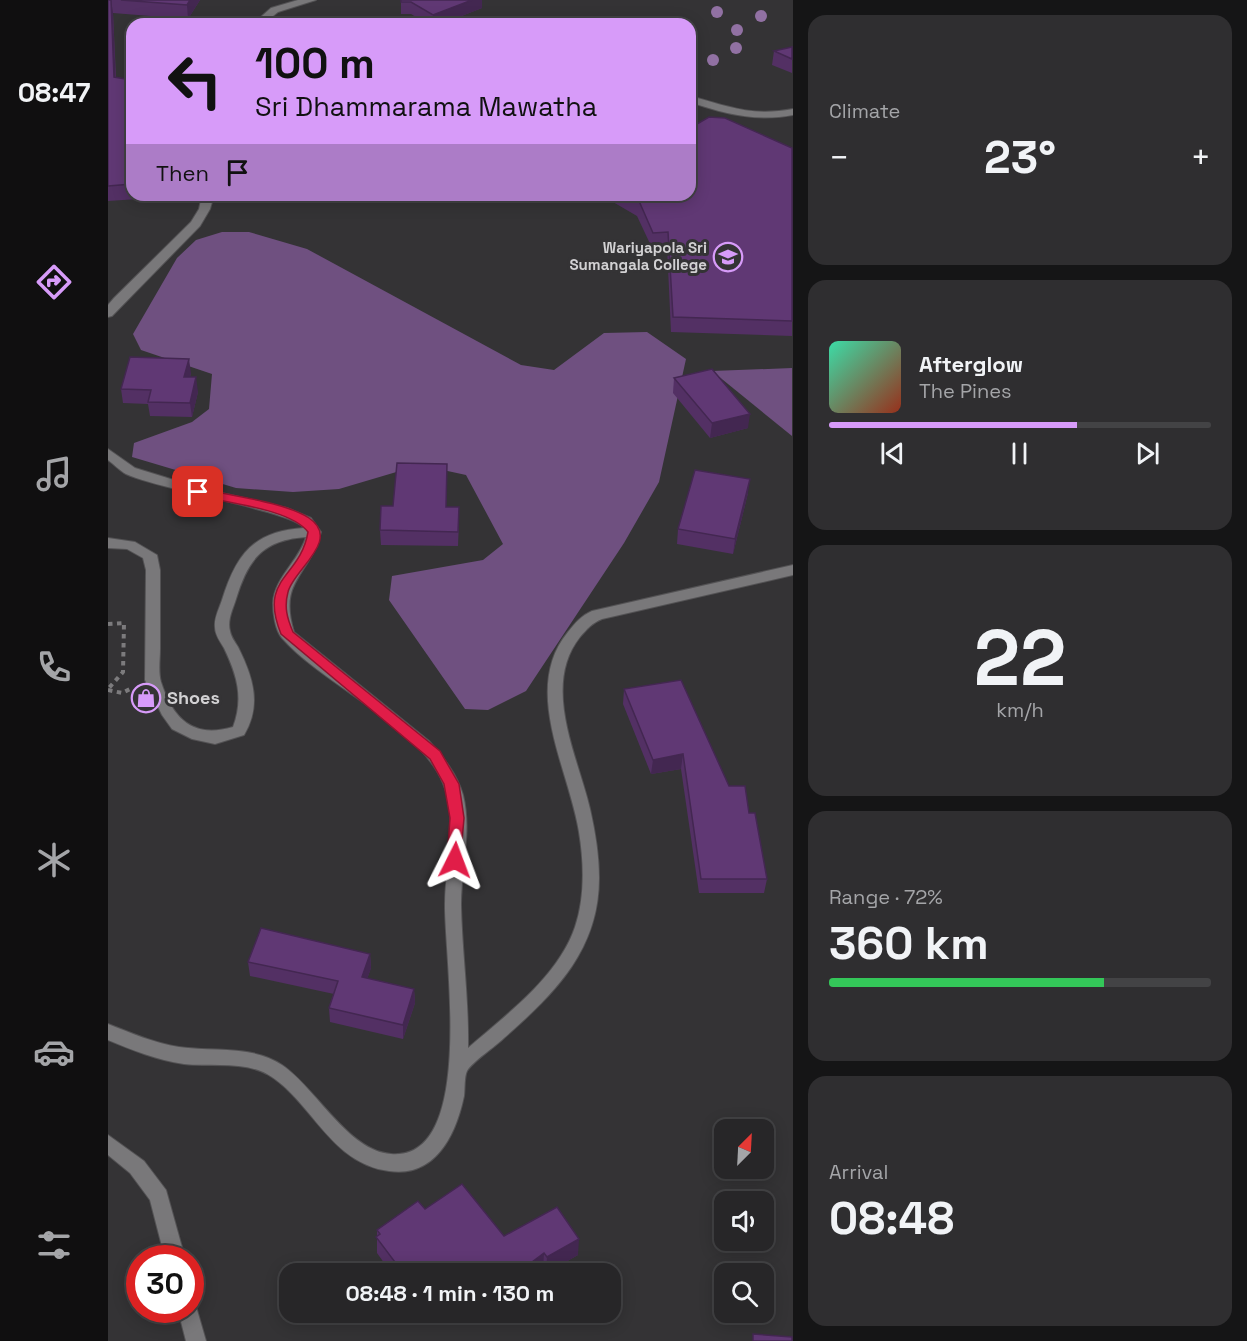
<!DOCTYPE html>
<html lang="en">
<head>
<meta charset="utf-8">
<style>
  :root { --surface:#272628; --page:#2f2e30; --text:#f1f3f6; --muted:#a4a5a8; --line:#434345; --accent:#d79bf9 }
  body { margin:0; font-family:"Space Grotesk",sans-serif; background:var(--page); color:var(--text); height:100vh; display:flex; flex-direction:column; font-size:22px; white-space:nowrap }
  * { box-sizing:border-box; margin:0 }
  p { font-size:20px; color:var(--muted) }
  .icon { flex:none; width:33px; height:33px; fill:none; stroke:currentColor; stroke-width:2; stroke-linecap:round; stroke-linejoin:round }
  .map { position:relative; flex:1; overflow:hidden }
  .panel { display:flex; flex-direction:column; gap:15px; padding:15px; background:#151516; width:454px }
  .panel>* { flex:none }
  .banner { position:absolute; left:18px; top:18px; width:570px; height:183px; border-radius:18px; box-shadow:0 3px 15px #0003,0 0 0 2px var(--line); background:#d79bf9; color:#111; overflow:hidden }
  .needle { width:39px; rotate:24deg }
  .tools { position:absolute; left:606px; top:1119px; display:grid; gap:12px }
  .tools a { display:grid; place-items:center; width:60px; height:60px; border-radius:12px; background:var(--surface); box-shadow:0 3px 15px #0003,0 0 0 2px var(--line); font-size:30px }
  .speed { position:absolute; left:18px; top:1245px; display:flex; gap:12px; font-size:30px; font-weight:700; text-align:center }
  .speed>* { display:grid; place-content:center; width:78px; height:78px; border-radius:50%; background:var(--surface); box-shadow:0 3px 15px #0003,0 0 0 2px var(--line); line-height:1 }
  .speed .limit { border:9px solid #d22; background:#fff; color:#111 }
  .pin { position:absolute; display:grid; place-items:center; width:51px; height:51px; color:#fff; margin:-26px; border-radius:12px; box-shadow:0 3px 9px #0006 }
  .me { position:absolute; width:66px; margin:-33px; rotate:3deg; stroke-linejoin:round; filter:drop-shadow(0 0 4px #0008) }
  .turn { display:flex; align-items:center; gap:21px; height:126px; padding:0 30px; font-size:27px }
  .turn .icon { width:78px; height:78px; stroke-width:2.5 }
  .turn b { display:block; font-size:42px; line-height:51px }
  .then { display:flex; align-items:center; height:57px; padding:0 30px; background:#0003; gap:12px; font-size:22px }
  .big { font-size:45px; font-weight:700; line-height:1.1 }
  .panel .card { flex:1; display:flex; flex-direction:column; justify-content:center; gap:9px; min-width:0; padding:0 21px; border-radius:18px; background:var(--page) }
  .panel .dial { align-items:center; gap:0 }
  .dial b { font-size:78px; line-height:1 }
  .song { display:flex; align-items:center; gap:18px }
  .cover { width:72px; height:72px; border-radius:9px; background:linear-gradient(135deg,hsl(160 70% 55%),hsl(10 70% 35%)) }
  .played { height:6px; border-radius:3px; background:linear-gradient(90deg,var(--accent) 65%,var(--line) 65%) }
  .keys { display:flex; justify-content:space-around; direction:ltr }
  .heat { display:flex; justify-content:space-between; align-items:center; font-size:33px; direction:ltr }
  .charge { height:9px; border-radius:4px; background:linear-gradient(90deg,#34c759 72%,var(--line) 0) }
  .trip { position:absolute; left:171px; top:1263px; width:342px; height:60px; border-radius:18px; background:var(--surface); box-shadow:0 3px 15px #0003,0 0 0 2px var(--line); font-weight:700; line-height:60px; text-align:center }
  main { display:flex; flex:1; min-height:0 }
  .tabs { display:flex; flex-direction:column; width:108px; justify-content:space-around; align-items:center; background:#100f10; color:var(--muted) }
  .tabs .icon { width:42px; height:42px }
  .tabs .current { color:var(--accent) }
  .tabs b { font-size:27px; color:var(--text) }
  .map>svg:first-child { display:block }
  .green { fill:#6f5080 }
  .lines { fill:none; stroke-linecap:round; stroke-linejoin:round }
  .lane-casing { stroke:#535254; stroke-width:2 }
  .street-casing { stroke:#535254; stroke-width:2 }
  .secondary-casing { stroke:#535254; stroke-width:2 }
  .path { stroke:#7c7b7d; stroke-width:4; stroke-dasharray:4.5 4.5; stroke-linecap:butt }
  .lane { fill:#79787a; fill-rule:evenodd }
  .street { fill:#79787a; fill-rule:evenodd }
  .secondary { fill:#79787a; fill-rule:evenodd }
  .tree { fill:#9171a3 }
  .wall { fill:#533064 }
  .shaded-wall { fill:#432751 }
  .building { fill:#603874; stroke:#432751; stroke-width:1.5 }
  .route { fill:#e11d48; stroke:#92132f; stroke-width:1.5 }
  .labels { text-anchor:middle; stroke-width:6; stroke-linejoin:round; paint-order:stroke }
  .far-poi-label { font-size:15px; font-weight:bold; fill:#d2d1d3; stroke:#343335; text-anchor:end }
  .poi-label { font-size:18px; font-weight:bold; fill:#d2d1d3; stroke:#343335; text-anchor:start }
</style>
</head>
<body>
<main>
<nav class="tabs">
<b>08:47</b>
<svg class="icon current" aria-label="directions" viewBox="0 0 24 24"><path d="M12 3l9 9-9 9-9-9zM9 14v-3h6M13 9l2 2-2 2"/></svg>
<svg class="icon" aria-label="music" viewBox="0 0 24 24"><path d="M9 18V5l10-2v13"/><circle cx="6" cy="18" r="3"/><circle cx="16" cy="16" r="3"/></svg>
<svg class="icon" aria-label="phone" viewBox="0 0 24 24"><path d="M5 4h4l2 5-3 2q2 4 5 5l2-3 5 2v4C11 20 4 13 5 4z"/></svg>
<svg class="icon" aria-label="climate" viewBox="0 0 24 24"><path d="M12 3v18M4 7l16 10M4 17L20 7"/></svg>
<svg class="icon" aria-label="car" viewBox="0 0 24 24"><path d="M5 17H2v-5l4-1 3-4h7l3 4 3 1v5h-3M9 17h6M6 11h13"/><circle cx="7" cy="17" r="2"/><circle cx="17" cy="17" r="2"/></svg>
<svg class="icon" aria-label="filters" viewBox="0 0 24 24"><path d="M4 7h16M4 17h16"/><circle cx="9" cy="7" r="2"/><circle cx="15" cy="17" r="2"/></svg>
</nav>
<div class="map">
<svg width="685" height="1341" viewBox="0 0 685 1341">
  <rect width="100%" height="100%" fill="#343335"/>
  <!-- green -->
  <g class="green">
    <polygon points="114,232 141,232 199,249 413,365 446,370 496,333 539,332 578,359 551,482 516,543 418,691 380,710 357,709 281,600 284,576 375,560 395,544 358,475 312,465 231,489 185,492 128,488 24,457 26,443 84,422 101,409 104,374 33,350 25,334 69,258 88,240"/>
    <polygon points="684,368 684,436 604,371"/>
  </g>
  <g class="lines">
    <!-- lane casing -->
    <g class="lane-casing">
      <path id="lane" d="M582 96C620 106 643 117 685 109V115C648 122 617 114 582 102Z"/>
    </g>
    <!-- street casing -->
    <g class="street-casing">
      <g id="street">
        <polygon points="190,0 208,0 170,12 155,24 145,24 163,8"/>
        <polygon points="94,195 106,195 102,209 92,226 4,316 0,317 0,305 6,298 83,222 91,209"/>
        <path d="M0 449 27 468 92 488 179 508 203 518 213 532C201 577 170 580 186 632L321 741C335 757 349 774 355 795 364 831 353 869 353 905 354 953 361 1000 360 1048 398 1015 450 977 467 927 477 898 476 862 471 832 461 769 413 689 460 632 468 622 473 616 484 611L685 565V575L494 619C484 623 479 629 472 637 433 686 470 757 482 809 487 831 491 854 491 878 491 950 447 993 396 1038 387 1047 365 1061 359 1071 356 1077 357 1089 356 1096 348 1134 328 1178 281 1171 221 1163 204 1100 159 1074 135 1061 102 1067 76 1064 49 1060 24 1050 0 1040V1024C23 1033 46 1043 71 1047 104 1052 145 1045 174 1065 208 1088 240 1151 283 1154 369 1161 336 956 337 904 337 866 351 820 335 783 311 725 215 685 174 638 167 630 165 613 165 603 166 578 191 561 198 537 154 540 140 560 128 599 125 609 119 620 122 631 123 637 127 642 130 647 145 677 154 705 136 735L107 744 84 739 64 729 54 715 37 680 38 570 35 558 19 549 0 548V538L27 542 49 555 52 570C52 596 52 623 52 649 52 659 50 672 53 682 65 719 85 739 125 727 136 698 129 675 116 648 112 641 107 635 107 627 106 618 111 609 114 600 128 555 145 531 196 528 184 511 49 489 18 474 12 471 6 464 0 460Z"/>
      </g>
    </g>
    <!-- secondary casing -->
    <g class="secondary-casing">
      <g id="secondary">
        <polygon points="0,1135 36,1161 58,1190 77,1258 57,1258 42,1200 22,1173 0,1155"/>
        <polygon points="82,1301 87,1303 98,1341 78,1341 70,1310 82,1310"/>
      </g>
    </g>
    <!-- path -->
    <g class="path">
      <polyline points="0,624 16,623 15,672 0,689"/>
      <polyline points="0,690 14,693 24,688"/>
    </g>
    <!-- lane -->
    <use href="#lane" class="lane"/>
    <!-- street -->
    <use href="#street" class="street"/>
    <!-- secondary -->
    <use href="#secondary" class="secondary"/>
  </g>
  <!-- trees -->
  <g class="tree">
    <circle cx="609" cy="12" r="6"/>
    <circle cx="653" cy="16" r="6"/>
    <circle cx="629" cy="30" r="6"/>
    <circle cx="628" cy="48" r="6"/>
    <circle cx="605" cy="60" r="6"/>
  </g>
  <!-- wall -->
  <g class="wall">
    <polygon points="0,0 92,0 80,19 5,13 8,77 24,80 24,195 59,195 60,197 0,201"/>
    <polygon points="293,0 374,0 374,8 333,24 320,24 303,14 293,14"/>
    <polygon points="684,47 684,73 664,65 666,51"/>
    <polygon points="684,148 684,336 563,332 559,246 544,248 529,216 493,195 582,195"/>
    <polygon points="83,373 82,377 90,392 84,417 42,416 40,404 15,403 13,389"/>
    <polygon points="566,378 640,428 602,438 565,393"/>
    <polygon points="339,478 338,507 351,521 350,546 273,545 272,530 285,506"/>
    <polygon points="640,493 625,554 569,544 570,529"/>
    <polygon points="516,689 621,786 641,813 659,879 656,893 591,893 573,769 543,774 515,704"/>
    <polygon points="262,954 263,968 259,979 306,989 307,1003 295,1039 222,1022 221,1008 226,994 142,976 140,962"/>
    <polygon points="317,1209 396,1236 470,1255 438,1273 435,1269 429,1274 284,1274 269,1253 269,1230"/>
    <polygon points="349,1312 376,1312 359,1325"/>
  </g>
  <!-- shaded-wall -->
  <g class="shaded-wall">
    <polygon points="3,0 5,13 8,91 6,77"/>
    <polygon points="82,0 92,0 80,19 79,5"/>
    <polygon points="364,0 374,0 374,8 333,24 325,24 325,15"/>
    <polygon points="81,359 83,373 78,391 76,377"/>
    <polygon points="88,377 90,392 84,417 82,403"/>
    <polygon points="642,414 640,428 602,438 604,423"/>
    <polygon points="642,479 640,493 625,554 627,539"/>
    <polygon points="575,754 573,769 543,774 545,760"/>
    <polygon points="262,954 263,968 255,991 254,977"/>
    <polygon points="306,989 307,1003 295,1039 295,1025"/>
    <polygon points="471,1239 470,1255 438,1273 439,1257"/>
    <polygon points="436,1253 435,1269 429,1274 408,1274"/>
    <polygon points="359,1312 376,1312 359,1325"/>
  </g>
  <!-- building -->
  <g class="building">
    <polygon points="0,0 3,0 6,77 24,80 24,184 0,186"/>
    <polygon points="13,0 82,0 79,5"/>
    <polygon points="293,0 364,0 325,15 303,2 293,2"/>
    <polygon points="684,47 684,59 666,51"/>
    <polygon points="601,117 617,118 684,148 684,321 565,317 560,232 545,233 531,201 520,195 582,195 582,128"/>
    <polygon points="22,357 81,359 76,377 88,377 82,403 40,402 43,390 13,389"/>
    <polygon points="604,369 642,414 604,423 566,378"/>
    <polygon points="289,463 339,464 338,507 351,507 350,532 272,530 273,506 285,506"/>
    <polygon points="587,470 642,479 627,539 570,529"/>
    <polygon points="573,680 621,786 637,786 641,813 647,813 659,879 593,879 575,754 545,760 516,689"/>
    <polygon points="153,928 262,954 254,977 306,989 295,1025 221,1008 230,981 140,962"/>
    <polygon points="354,1184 396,1236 449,1207 471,1239 439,1257 436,1253 408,1274 296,1274 268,1237 272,1234 269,1230 310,1201 317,1209"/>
    <polygon points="645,1334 684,1337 684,1341 645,1341"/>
  </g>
  <!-- route -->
  <path class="route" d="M90 488C119 495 177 502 201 518 234 540 185 570 180 592 176 607 179 618 185 632L332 751 351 784 356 818 352 864 347 866 339 860 342 818 336 784 322 759 173 634C150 577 192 579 200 532 182 508 115 503 86 495L84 492Z"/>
  <!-- icons -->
  <defs>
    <g id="school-ring" transform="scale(1.5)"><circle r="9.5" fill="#343335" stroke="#d79bf9" stroke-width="1.5"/><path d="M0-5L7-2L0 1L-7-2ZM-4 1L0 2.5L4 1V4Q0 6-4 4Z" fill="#d79bf9"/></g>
    <g id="shop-ring" transform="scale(1.5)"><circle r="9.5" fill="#343335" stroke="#d79bf9" stroke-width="1.5"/><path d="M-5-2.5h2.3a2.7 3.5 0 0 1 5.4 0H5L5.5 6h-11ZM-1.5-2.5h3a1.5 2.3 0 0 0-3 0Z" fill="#d79bf9"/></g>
  </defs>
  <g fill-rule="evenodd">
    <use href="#school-ring" x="620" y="257"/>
    <use href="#shop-ring" x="38" y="698"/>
  </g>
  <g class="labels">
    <!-- far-poi labels -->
    <g class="far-poi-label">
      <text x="599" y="253">Wariyapola Sri<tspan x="599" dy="17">Sumangala College</tspan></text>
    </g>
    <!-- poi labels -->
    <g class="poi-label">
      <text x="59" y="704">Shoes</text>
    </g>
  </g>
</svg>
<div class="tools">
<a><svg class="needle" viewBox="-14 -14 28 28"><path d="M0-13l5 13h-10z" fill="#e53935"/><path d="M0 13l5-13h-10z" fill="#a4a5a8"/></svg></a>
<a><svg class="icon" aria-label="sound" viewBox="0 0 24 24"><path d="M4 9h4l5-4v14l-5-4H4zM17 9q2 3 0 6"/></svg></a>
<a><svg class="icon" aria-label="search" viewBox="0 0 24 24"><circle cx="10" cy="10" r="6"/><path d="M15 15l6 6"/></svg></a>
</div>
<div class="speed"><div class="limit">30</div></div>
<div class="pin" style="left:90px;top:492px;background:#d93025"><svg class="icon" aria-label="arrive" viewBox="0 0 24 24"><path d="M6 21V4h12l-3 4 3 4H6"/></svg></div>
<svg class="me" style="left:347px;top:860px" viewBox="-20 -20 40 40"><path d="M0-17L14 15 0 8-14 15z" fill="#e11d48" stroke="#fff" stroke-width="4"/></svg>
<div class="trip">08:48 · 1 min · 130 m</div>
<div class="banner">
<div class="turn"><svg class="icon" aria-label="left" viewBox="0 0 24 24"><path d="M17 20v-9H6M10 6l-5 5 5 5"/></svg><div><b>100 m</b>Sri Dhammarama Mawatha</div></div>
<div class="then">Then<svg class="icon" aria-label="arrive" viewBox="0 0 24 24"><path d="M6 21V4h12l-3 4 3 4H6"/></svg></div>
</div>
</div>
<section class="panel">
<div class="card"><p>Climate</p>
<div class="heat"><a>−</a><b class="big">23°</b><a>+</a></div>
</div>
<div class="card">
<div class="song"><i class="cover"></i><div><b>Afterglow</b><p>The Pines</p></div></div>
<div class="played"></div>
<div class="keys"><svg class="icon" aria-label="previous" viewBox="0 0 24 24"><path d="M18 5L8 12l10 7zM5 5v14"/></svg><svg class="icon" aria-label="pause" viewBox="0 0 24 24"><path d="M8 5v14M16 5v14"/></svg><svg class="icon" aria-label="next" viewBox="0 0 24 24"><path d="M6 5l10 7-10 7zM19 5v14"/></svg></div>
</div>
<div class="card dial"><b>22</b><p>km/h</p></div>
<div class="card"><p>Range · 72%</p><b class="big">360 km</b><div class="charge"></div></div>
<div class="card"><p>Arrival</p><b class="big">08:48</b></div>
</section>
</main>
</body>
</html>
